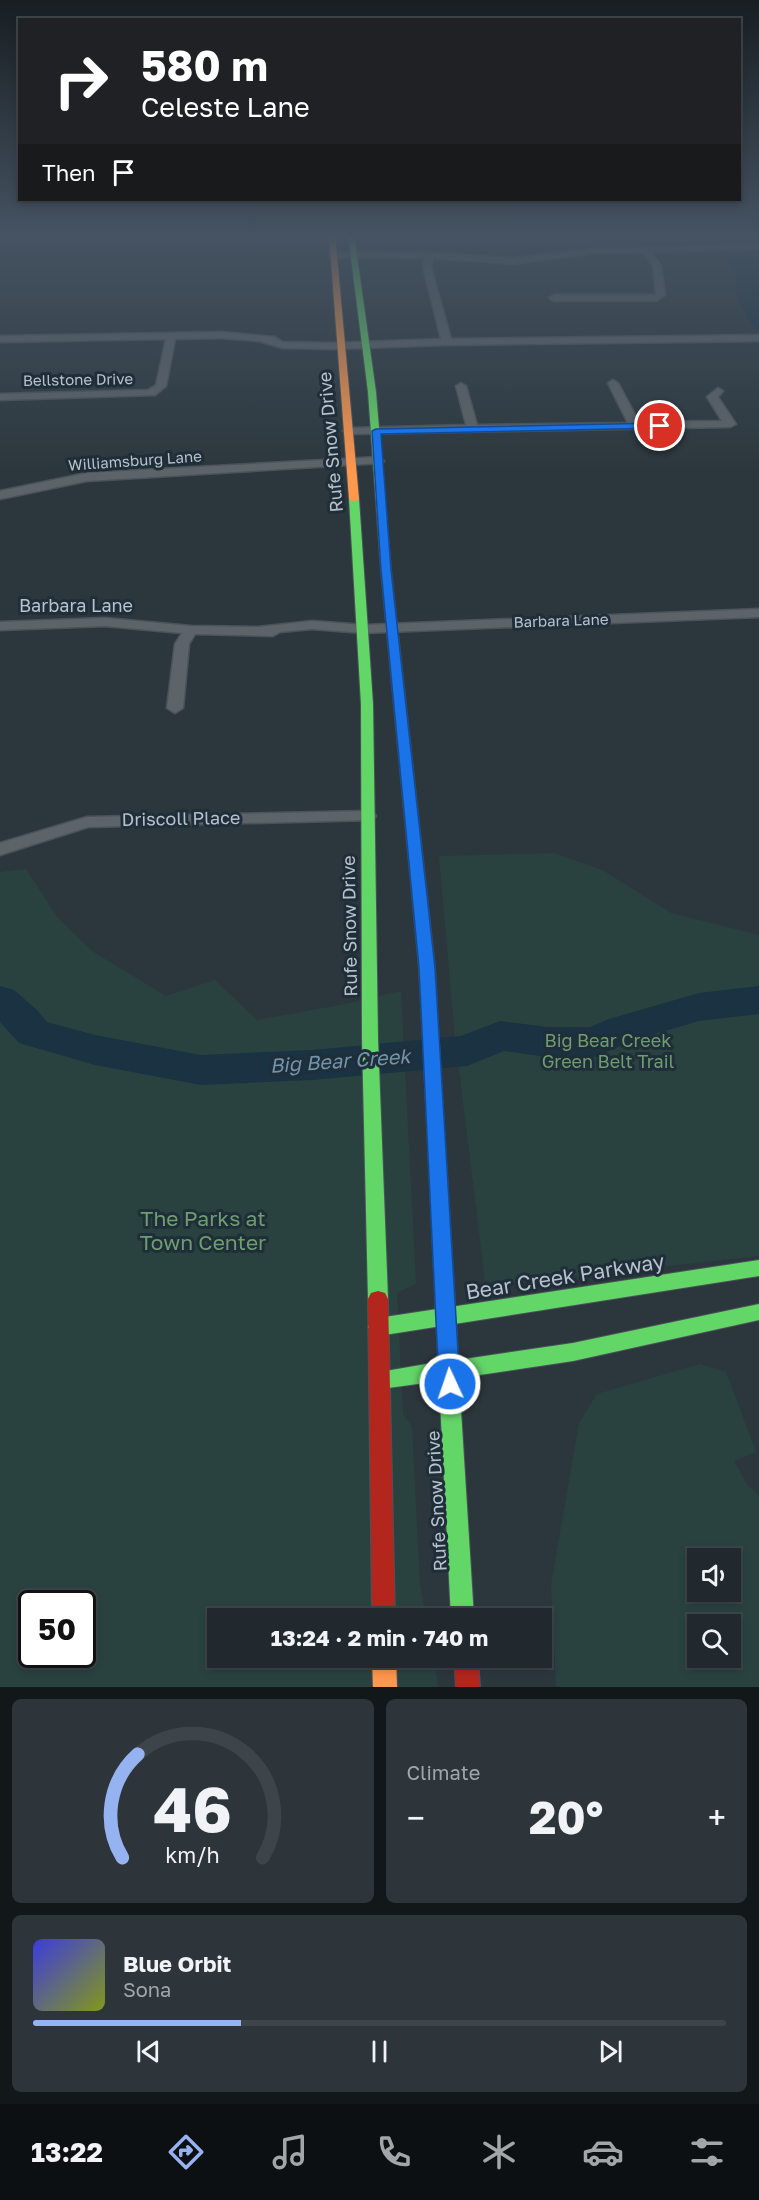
<!DOCTYPE html>
<html lang="en">
<head>
<meta charset="utf-8">
<style>
  :root { --surface:#21292e; --page:#2d353a; --text:#f1f3f6; --muted:#a2a6aa; --line:#3e454a; --accent:#95b2f1 }
  body { margin:0; font-family:"Golos Text",sans-serif; background:var(--page); color:var(--text); height:100vh; display:flex; flex-direction:column; font-size:22px; white-space:nowrap }
  * { box-sizing:border-box; margin:0 }
  p { font-size:20px; color:var(--muted) }
  .icon { flex:none; width:33px; height:33px; fill:none; stroke:currentColor; stroke-width:2; stroke-linecap:round; stroke-linejoin:round }
  .map { position:relative; height:1687px; overflow:hidden }
  .sheet { display:flex; flex-direction:column; gap:12px; padding:12px; background:#121719; flex:1 }
  .sheet>* { flex:none }
  .top-card { position:absolute; left:18px; top:18px; width:723px; height:183px; border-radius:0px; box-shadow:0 3px 9px #0003,0 0 0 2px var(--line); background:#202124; color:#fff; overflow:hidden }
  .buttons { position:absolute; left:687px; top:1548px; display:grid; gap:12px }
  .buttons a { display:grid; place-items:center; width:54px; height:54px; border-radius:0px; background:var(--surface); box-shadow:0 3px 9px #0003,0 0 0 2px var(--line); font-size:30px }
  .speed { position:absolute; left:18px; top:1590px; display:flex; gap:12px; font-size:30px; font-weight:700; text-align:center }
  .speed>* { display:grid; place-content:center; width:78px; height:78px; border-radius:50%; background:var(--surface); box-shadow:0 3px 9px #0003,0 0 0 2px var(--line); line-height:1 }
  .speed .limit { border:3px solid #111; border-radius:9px; background:#fff; color:#111 }
  .pin { position:absolute; display:grid; place-items:center; width:51px; height:51px; color:#fff; margin:-26px; border:3px solid #fff; border-radius:50%; box-shadow:0 2px 6px #0007 }
  .me { position:absolute; width:66px; margin:-33px; rotate:357deg; stroke-linejoin:round; filter:drop-shadow(0 0 4px #0008) }
  .turn { display:flex; align-items:center; gap:21px; height:126px; padding:0 24px; font-size:27px }
  .turn .icon { width:78px; height:78px; stroke-width:2.5 }
  .turn b { display:block; font-size:42px; line-height:51px }
  .then { display:flex; align-items:center; height:57px; padding:0 24px; background:#0003; gap:12px; font-size:22px }
  .big { font-size:45px; font-weight:700; line-height:1.1 }
  .sheet .widget { flex:1; display:flex; flex-direction:column; justify-content:center; gap:9px; min-width:0; padding:0 21px; border-radius:9px; background:var(--page) }
  .sheet .dial { align-items:center; gap:0 }
  .dial svg { height:156px; overflow:visible; fill:none; stroke:var(--line); stroke-width:7; stroke-linecap:round; text-anchor:middle }
  .dial text { fill:var(--text); stroke:none }
  .song { display:flex; align-items:center; gap:18px }
  .cover { width:72px; height:72px; border-radius:9px; background:linear-gradient(135deg,hsl(240 70% 55%),hsl(70 70% 35%)) }
  .played { height:6px; border-radius:3px; background:linear-gradient(90deg,var(--accent) 30%,var(--line) 30%) }
  .keys { display:flex; justify-content:space-around; direction:ltr }
  .heat { display:flex; justify-content:space-between; align-items:center; font-size:33px; direction:ltr }
  .sheet .tiles { flex:1; display:grid; gap:12px; grid-template-columns:1fr 1fr }
  .widget:last-child { grid-column:span 2 }
  .trip { position:absolute; left:207px; top:1608px; width:345px; height:60px; border-radius:0px; background:var(--surface); box-shadow:0 3px 9px #0003,0 0 0 2px var(--line); font-weight:700; line-height:60px; text-align:center }
  .tabs { display:flex; height:96px; justify-content:space-around; align-items:center; background:#0d1012; color:var(--muted) }
  .tabs .icon { width:42px; height:42px }
  .tabs .current { color:var(--accent) }
  .tabs b { font-size:27px; color:var(--text) }
  .map>svg:first-child { display:block }
  .green { fill:#294240; fill-rule:evenodd }
  .water { fill:#1a3241 }
  .lines { fill:none; stroke-linecap:round; stroke-linejoin:round }
  .river { fill:#1a3241; fill-rule:evenodd }
  .street-casing { stroke:#4a5359; stroke-width:3 }
  .fast-casing { stroke:#4a5359; stroke-width:2 }
  .slow-casing { stroke:#4a5359; stroke-width:2 }
  .jam-casing { stroke:#4a5359; stroke-width:2 }
  .street { fill:#5d6469; fill-rule:evenodd }
  .fast { fill:#63d668; fill-rule:evenodd }
  .slow { fill:#ff974d; fill-rule:evenodd }
  .jam { fill:#b3261e; fill-rule:evenodd }
  .route { fill:#1a73e8; stroke:#114b97; stroke-width:1.5 }
  .labels { text-anchor:middle; stroke-width:6; stroke-linejoin:round; paint-order:stroke }
  .far-street-label { font-size:15px; fill:#b7c3cc; stroke:#1f2e38 }
  .street-label { font-size:18px; fill:#b7c3cc; stroke:#1f2e38 }
  .park-label { font-size:18px; fill:#6e9e6f; stroke:#1f2e38 }
  .water-label { font-size:20px; font-style:italic; fill:#7095ac; stroke:#1f2e38 }
  .near-park-label { font-size:21px; fill:#6e9e6f; stroke:#1f2e38 }
  .near-street-label { font-size:21px; fill:#b7c3cc; stroke:#1f2e38 }
</style>
</head>
<body>
<div class="map">
<svg width="759" height="1687" viewBox="0 0 759 1687">
  <rect width="100%" height="100%" fill="#2c373d"/>
  <!-- green -->
  <g class="green">
    <polygon points="555,853 604,871 671,913 759,935 759,1256 496,1285 485,1280 455,1038 439,856"/>
    <path d="M26 869 58 918 92 951 166 996 215 980 257 1020 340 1005 401 991 416 1284 397 1293 403 1414 412 1427 420 1583 426 1618H218V1658H434L438 1687H0V872ZM32 1604H82V1654H32Z"/>
    <path d="M700 1364 726 1372 756 1452 734 1461 747 1484 759 1496V1687H556L551 1585 579 1423 597 1394ZM698 1558H730V1592H698ZM698 1624H730V1658H698Z"/>
  </g>
  <!-- water -->
  <polygon class="water" points="738,252 756,255 759,261 759,330 752,326 737,297 735,269 724,257"/>
  <g class="lines">
    <!-- river -->
    <polygon class="river" points="0,986 14,990 37,1010 47,1022 95,1035 201,1055 312,1050 461,1036 500,1021 547,1027 590,1027 609,1019 699,993 759,986 759,1014 699,1021 637,1039 595,1057 547,1057 504,1051 467,1066 312,1080 201,1085 95,1065 19,1043 0,1022"/>
    <!-- street casing -->
    <g class="street-casing">
      <g id="street">
        <polygon points="759,245 759,249 652,252 661,266 665,295 656,301 554,301 549,298 554,295 654,295 656,294 653,266 643,252 594,253 513,264 433,258 431,267 451,339 759,335 759,341 447,345 333,349 282,348 259,341 221,338 175,339 166,386 155,395 0,400 0,394 148,390 156,385 166,339 0,342 0,336 221,332 275,337 282,342 333,343 441,339 423,267 425,258 330,257 330,253 333,253 407,252 513,258 594,249"/>
        <polygon points="613,380 618,383 639,422 722,421 707,397 718,388 723,391 718,397 736,424 730,427 349,434 343,431 349,428 466,425 456,386 461,383 466,386 477,425 628,423 608,383"/>
        <polygon points="378,457 384,461 382,463 87,481 0,499 0,491 87,473"/>
        <polygon points="759,609 759,617 364,633 312,629 280,632 273,636 195,634 189,644 183,708 175,713 167,708 175,644 182,633 105,626 0,630 0,622 105,618 191,626 258,627 312,621 364,625"/>
        <polygon points="367,811 373,812 376,816 373,820 88,827 0,855 0,843 87,817"/>
      </g>
    </g>
    <!-- fast casing -->
    <g class="fast-casing">
      <g id="fast">
        <polygon points="348,234 354,234 376,392 391,570 435,968 439,1043 437,1047 431,1049 425,1047 423,1043 419,968 381,570 368,392"/>
        <polygon points="354,496 359,499 373,704 378,1039 388,1299 385,1305 378,1307 371,1305 368,1299 362,1039 361,704 349,499"/>
        <polygon points="759,1260 759,1276 378,1336 371,1333 368,1327 371,1321 378,1318"/>
        <polygon points="759,1304 759,1320 573,1361 459,1378 474,1618 451,1618 439,1381 381,1389 374,1387 371,1380 374,1373 438,1362 437,1336 440,1330 447,1327 454,1330 457,1336 458,1360 573,1343"/>
      </g>
    </g>
    <!-- slow casing -->
    <g class="slow-casing">
      <g id="slow">
        <polygon points="329,234 335,234 359,499 354,502 349,499"/>
        <polygon points="431,1037 437,1039 439,1043 457,1336 454,1342 447,1345 440,1342 437,1336 423,1043 425,1039"/>
        <polygon points="372,1658 396,1658 397,1687 373,1687"/>
      </g>
    </g>
    <!-- jam casing -->
    <g class="jam-casing">
      <g id="jam">
        <polygon points="378,1291 385,1293 388,1299 395,1618 372,1618 368,1299 371,1293"/>
        <polygon points="454,1658 478,1658 480,1687 456,1687"/>
      </g>
    </g>
    <!-- street -->
    <use href="#street" class="street"/>
    <!-- fast -->
    <use href="#fast" class="fast"/>
    <!-- slow -->
    <use href="#slow" class="slow"/>
    <!-- jam -->
    <use href="#jam" class="jam"/>
  </g>
  <!-- sky -->
  <linearGradient id="sky" x2="0" y2="1"><stop stop-color="#181e22"/><stop offset="0.5" stop-color="#455362"/><stop offset="1" stop-color="#455362" stop-opacity="0"/></linearGradient>
  <rect width="759" height="471" fill="url(#sky)"/>
  <!-- route -->
  <polygon class="route" points="660,423 663,424 663,428 381,434 391,570 435,968 460,1384 457,1391 450,1394 442,1391 439,1384 419,968 381,570 372,431 376,429"/>
  <g class="labels">
    <!-- far-street labels -->
    <g class="far-street-label">
      <text transform="translate(78 380) rotate(-1)" y="5">Bellstone Drive</text>
      <text transform="translate(135 461) rotate(-4)" y="5">Williamsburg Lane</text>
      <text transform="translate(561 621) rotate(-2)" y="5">Barbara Lane</text>
    </g>
    <!-- street labels -->
    <g class="street-label">
      <text transform="translate(331 442) rotate(-95)" y="6">Rufe Snow Drive</text>
      <text x="76" y="612">Barbara Lane</text>
      <text transform="translate(181 819) rotate(-1)" y="6">Driscoll Place</text>
      <text transform="translate(350 926) rotate(-91)" y="6">Rufe Snow Drive</text>
      <text transform="translate(437 1501) rotate(-93)" y="6">Rufe Snow Drive</text>
    </g>
    <!-- park labels -->
    <g class="park-label">
      <text x="608" y="1047">Big Bear Creek<tspan x="608" dy="21">Green Belt Trail</tspan></text>
    </g>
    <!-- water labels -->
    <g class="water-label">
      <text transform="translate(340 1061) rotate(-4)" y="7">Big Bear Creek</text>
    </g>
    <!-- near-park labels -->
    <g class="near-park-label">
      <text x="203" y="1226">The Parks at<tspan x="203" dy="24">Town Center</tspan></text>
    </g>
    <!-- near-street labels -->
    <g class="near-street-label">
      <text transform="translate(565 1277) rotate(-9)" y="7">Bear Creek Parkway</text>
    </g>
  </g>
</svg>
<div class="buttons">
<a><svg class="icon" aria-label="sound" viewBox="0 0 24 24"><path d="M4 9h4l5-4v14l-5-4H4zM17 9q2 3 0 6"/></svg></a>
<a><svg class="icon" aria-label="search" viewBox="0 0 24 24"><circle cx="10" cy="10" r="6"/><path d="M15 15l6 6"/></svg></a>
</div>
<div class="speed"><div class="limit">50</div></div>
<div class="pin" style="left:660px;top:426px;background:#d93025"><svg class="icon" aria-label="arrive" viewBox="0 0 24 24"><path d="M6 21V4h12l-3 4 3 4H6"/></svg></div>
<svg class="me" style="left:450px;top:1384px" viewBox="-20 -20 40 40"><circle r="17" fill="#1a73e8" stroke="#fff" stroke-width="3"/><path d="M0-11L8 9 0 5-8 9z" fill="#fff"/></svg>
<div class="trip">13:24 · 2 min · 740 m</div>
<div class="top-card">
<div class="turn"><svg class="icon" aria-label="right" viewBox="0 0 24 24"><path d="M7 20v-9h11M14 6l5 5-5 5"/></svg><div><b>580 m</b>Celeste Lane</div></div>
<div class="then">Then<svg class="icon" aria-label="arrive" viewBox="0 0 24 24"><path d="M6 21V4h12l-3 4 3 4H6"/></svg></div>
</div>
</div>
<section class="sheet">
<div class="tiles">
<div class="widget dial"><svg viewBox="0 0 100 80">
<path d="M14 69A42 42 0 1 1 86 69"/>
<path d="M14 69A42 42 0 0 1 22 16" stroke="#95b2f1"/>
<text x="50" y="56" font-size="32" font-weight="700">46</text>
<text x="50" y="72" font-size="11">km/h</text>
</svg></div>
<div class="widget"><p>Climate</p>
<div class="heat"><a>−</a><b class="big">20°</b><a>+</a></div>
</div>
<div class="widget">
<div class="song"><i class="cover"></i><div><b>Blue Orbit</b><p>Sona</p></div></div>
<div class="played"></div>
<div class="keys"><svg class="icon" aria-label="previous" viewBox="0 0 24 24"><path d="M18 5L8 12l10 7zM5 5v14"/></svg><svg class="icon" aria-label="pause" viewBox="0 0 24 24"><path d="M8 5v14M16 5v14"/></svg><svg class="icon" aria-label="next" viewBox="0 0 24 24"><path d="M6 5l10 7-10 7zM19 5v14"/></svg></div>
</div>
</div>
</section>
<nav class="tabs">
<b>13:22</b>
<svg class="icon current" aria-label="directions" viewBox="0 0 24 24"><path d="M12 3l9 9-9 9-9-9zM9 14v-3h6M13 9l2 2-2 2"/></svg>
<svg class="icon" aria-label="music" viewBox="0 0 24 24"><path d="M9 18V5l10-2v13"/><circle cx="6" cy="18" r="3"/><circle cx="16" cy="16" r="3"/></svg>
<svg class="icon" aria-label="phone" viewBox="0 0 24 24"><path d="M5 4h4l2 5-3 2q2 4 5 5l2-3 5 2v4C11 20 4 13 5 4z"/></svg>
<svg class="icon" aria-label="climate" viewBox="0 0 24 24"><path d="M12 3v18M4 7l16 10M4 17L20 7"/></svg>
<svg class="icon" aria-label="car" viewBox="0 0 24 24"><path d="M5 17H2v-5l4-1 3-4h7l3 4 3 1v5h-3M9 17h6M6 11h13"/><circle cx="7" cy="17" r="2"/><circle cx="17" cy="17" r="2"/></svg>
<svg class="icon" aria-label="filters" viewBox="0 0 24 24"><path d="M4 7h16M4 17h16"/><circle cx="9" cy="7" r="2"/><circle cx="15" cy="17" r="2"/></svg>
</nav>
</body>
</html>
